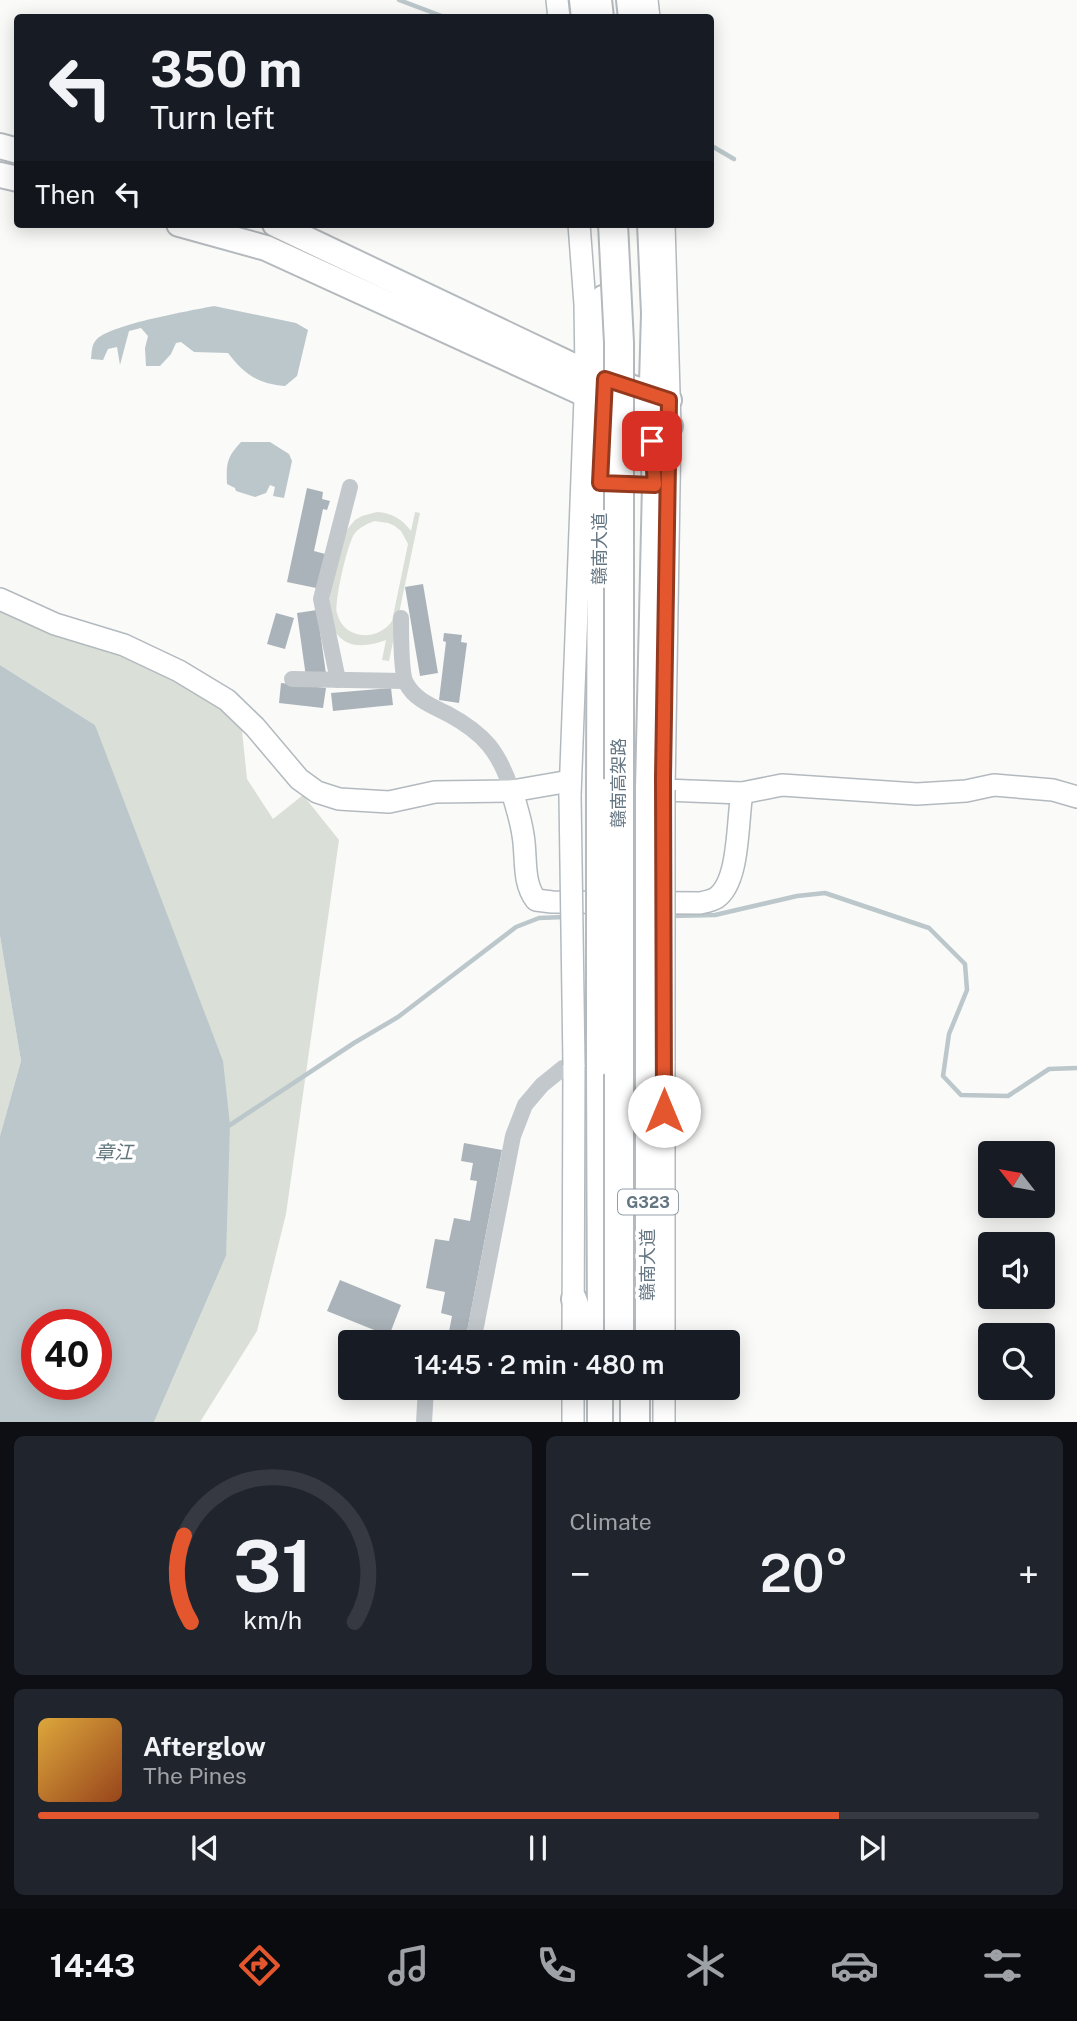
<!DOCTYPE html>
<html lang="en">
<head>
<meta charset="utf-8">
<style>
  :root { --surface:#171b24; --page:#20242c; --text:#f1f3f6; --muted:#9ea1a6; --line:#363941; --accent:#e4572e }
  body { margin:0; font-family:"Public Sans","Noto Sans SC",sans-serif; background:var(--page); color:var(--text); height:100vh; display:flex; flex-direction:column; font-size:26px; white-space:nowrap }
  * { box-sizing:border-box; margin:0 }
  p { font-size:23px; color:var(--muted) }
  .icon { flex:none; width:38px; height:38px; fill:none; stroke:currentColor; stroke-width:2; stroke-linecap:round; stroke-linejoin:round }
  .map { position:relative; height:1422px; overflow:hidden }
  .drawer { display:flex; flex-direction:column; gap:14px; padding:14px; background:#0d0f14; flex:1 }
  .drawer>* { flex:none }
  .banner { position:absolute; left:14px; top:14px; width:700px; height:214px; border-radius:7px; box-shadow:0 4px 18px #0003; background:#171b24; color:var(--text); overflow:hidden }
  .needle { width:46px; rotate:301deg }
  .controls { position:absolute; left:978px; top:1141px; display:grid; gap:14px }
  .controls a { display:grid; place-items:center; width:77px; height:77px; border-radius:7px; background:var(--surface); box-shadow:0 4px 18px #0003; font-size:35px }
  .speed { position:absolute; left:21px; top:1309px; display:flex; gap:14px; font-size:35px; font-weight:700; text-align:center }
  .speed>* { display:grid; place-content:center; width:91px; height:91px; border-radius:50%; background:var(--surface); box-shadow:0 4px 18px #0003; line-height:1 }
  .speed .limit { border:10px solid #d22; background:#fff; color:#111 }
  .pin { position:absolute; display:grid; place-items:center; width:60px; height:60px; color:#fff; margin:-30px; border-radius:14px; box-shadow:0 4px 10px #0006 }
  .me { position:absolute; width:77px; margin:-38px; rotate:0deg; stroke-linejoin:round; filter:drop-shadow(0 0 5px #0008) }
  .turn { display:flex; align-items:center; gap:24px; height:147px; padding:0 21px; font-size:32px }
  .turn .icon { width:91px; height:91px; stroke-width:2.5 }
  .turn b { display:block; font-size:49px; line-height:60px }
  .then { display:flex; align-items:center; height:66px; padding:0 21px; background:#0003; gap:14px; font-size:26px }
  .big { font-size:52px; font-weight:600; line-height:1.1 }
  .drawer .widget { flex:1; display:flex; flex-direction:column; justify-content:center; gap:10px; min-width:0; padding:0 24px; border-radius:10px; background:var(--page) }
  .drawer .dial { align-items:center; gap:0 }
  .dial svg { height:182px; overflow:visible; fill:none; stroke:var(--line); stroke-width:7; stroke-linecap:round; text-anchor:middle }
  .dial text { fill:var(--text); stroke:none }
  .song { display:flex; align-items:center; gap:21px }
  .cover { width:84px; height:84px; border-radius:10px; background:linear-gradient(135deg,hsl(40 70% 55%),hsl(20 70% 35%)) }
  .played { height:7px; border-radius:4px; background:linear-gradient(90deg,var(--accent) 80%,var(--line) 80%) }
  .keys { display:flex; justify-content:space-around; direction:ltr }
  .heat { display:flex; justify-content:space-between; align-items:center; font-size:38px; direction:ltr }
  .drawer .tiles { flex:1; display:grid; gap:14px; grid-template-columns:1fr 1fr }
  .widget:last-child { grid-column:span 2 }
  .trip { position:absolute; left:338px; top:1330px; width:402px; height:70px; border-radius:7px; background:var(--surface); box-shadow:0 4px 18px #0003; font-weight:600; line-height:70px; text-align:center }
  .dock { display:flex; height:112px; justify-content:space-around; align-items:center; background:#090b0e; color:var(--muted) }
  .dock .icon { width:49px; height:49px }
  .dock .on { color:var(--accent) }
  .dock b { font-size:32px; color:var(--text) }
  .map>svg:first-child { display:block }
  .green { fill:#dadfd7; fill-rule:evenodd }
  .water { fill:#bbc7cb; fill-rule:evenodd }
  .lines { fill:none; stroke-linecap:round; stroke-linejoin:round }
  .stream { stroke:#bbc7cb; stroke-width:4.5 }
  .building { fill:#aab3b9 }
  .secondary-casing { stroke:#b3babf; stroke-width:24 }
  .primary-casing { stroke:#b5babe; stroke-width:28 }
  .highway-casing { stroke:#b4b9bd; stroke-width:32 }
  .street { stroke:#c3c8cc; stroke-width:16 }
  .secondary { stroke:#fff; stroke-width:21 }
  .primary { stroke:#fff; stroke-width:24 }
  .highway { stroke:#fff; stroke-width:28 }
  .secondary-bridge-casing { stroke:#b3babf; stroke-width:24; stroke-linecap:butt }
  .primary-bridge-casing { stroke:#b5babe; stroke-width:28; stroke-linecap:butt }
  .highway-bridge-casing { stroke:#b4b9bd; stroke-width:32; stroke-linecap:butt }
  .secondary-bridge { stroke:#fff; stroke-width:21 }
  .primary-bridge { stroke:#fff; stroke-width:24 }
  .highway-bridge { stroke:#fff; stroke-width:28 }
  .route-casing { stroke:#94391e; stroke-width:18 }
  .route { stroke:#e4572e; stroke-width:12 }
  .labels { text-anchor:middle; stroke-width:7; stroke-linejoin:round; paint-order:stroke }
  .shield { fill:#fff; stroke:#939fa8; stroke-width:2 }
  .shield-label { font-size:16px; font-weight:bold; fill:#657683 }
  .street-label { font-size:18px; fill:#657683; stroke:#fff }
  .water-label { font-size:19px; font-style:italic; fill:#60757c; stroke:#fff }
</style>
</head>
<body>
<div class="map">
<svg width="1077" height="1423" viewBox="0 0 1077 1423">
  <rect width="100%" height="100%" fill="#fafaf8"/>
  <!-- green -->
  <g class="green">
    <path d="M377 512C392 513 402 519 411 531L415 512 420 513 389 661 382 660 386 640C370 646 349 650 337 634 332 628 329 620 326 613L345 532 355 520 362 516ZM374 521 388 523 395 526 401 531 408 544 392 621C378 642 343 640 337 613 334 602 348 541 355 533 360 527 367 524 374 521Z"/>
    <polygon points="0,609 116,649 205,694 242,731 247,779 273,819 303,795 339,840 286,1214 257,1331 200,1422 154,1422 226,1256 95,725 0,665"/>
    <polygon points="0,936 21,1061 0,1136"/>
  </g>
  <!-- water -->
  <g class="water">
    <path d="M214 306 296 323 308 330 297 376 285 386C258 384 244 374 228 353L194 352 181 342 176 343 171 354 160 366H146L145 348 148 336 141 328 129 331 120 365 117 347 108 349 103 360 91 359C92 352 91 345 97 339 113 324 189 311 214 306Z"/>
    <path d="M241 442H270L289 454 292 461 284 498 273 496 275 487 270 485 266 493 255 497 236 491 235 488 227 484C226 463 227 457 241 442Z"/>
    <path d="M0 665 95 725 223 1061 230 1125 226 1256 154 1422H0V1136L21 1061 0 936ZM37 1325H96V1384H37Z"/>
  </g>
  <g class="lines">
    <!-- stream -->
    <g class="stream">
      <polyline points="399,0 447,18"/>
      <polyline points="710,145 734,159"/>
      <polyline points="671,916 715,915 797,896 825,893 929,928 965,964 967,990 949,1034 943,1076 961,1095 1008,1096 1049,1069 1077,1068"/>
      <polyline points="227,1124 230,1125 354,1043 398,1017 516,927 539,918 564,917"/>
    </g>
  </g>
  <!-- building -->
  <g class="building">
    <polygon points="307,488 323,492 322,499 330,501 327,510 323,509 314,551 329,555 321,589 287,582"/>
    <polygon points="423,584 438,673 420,676 405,587"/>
    <polygon points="317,610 326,674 306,677 297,613"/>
    <polygon points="276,613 294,618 285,649 267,644"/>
    <polygon points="444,633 462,635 461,642 467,643 459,703 439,700 446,642 443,641"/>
    <polygon points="281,683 326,688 323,708 279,703"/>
    <polygon points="391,688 393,705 333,711 331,693"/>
    <polygon points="464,1143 502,1150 465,1342 447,1342 452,1316 441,1313 445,1292 426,1288 435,1239 449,1241 454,1218 470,1221 477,1181 470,1180 473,1163 461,1161"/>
    <polygon points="340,1280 401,1305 389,1336 327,1311"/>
  </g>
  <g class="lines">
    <!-- secondary casing -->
    <g class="secondary-casing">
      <g id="secondary">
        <polyline points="557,0 559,18"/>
        <polyline points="647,0 649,18"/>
        <polyline points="664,224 670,426 664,790 742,793 782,785 917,794 966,791 994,785 1053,790 1077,797"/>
        <polyline points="0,599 55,624 124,645 179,671 227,700 255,727 299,779 317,792 339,799 389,802 435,792 512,791 570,781"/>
        <path d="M512 791C516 806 521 820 523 835 527 857 522 882 536 900L552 902 700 903C705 902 711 901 716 898 740 882 737 821 742 793"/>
        <polyline points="570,795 586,372 585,304 579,224"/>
        <polyline points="664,1061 664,1342"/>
        <polyline points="573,1342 574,1065"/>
        <polyline points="664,1388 664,1423"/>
        <polyline points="573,1423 573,1388"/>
      </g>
    </g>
    <!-- primary casing -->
    <g class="primary-casing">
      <g id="primary">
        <polyline points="582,0 584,18"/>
        <polyline points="629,0 631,18"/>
        <polyline points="0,146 18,151"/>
        <polyline points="0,175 18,179"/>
        <polyline points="179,224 266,248 585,394 670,426"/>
        <polyline points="275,224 586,372 669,400"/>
        <polyline points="648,789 655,485 651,419 654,313 650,224"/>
        <polyline points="599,790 600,483 605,379 603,298"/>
        <polyline points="648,1062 648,1342"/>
        <polyline points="599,1063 600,1342"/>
        <polyline points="574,1299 590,1342"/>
        <polyline points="600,1423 600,1388"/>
      </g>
    </g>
    <!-- highway casing -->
    <g class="highway-casing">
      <g id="highway">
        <polyline points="597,0 599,18"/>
        <polyline points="635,1388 635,1423"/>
      </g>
    </g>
    <!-- street -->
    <g class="street">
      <path d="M401 618C401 631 401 674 406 683 415 700 432 706 448 714 485 734 499 752 512 791"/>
      <polyline points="292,679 404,681"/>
      <polyline points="338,680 321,599 350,487"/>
      <polyline points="473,1342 513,1136 525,1105 542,1085 563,1068 574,1065"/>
      <polyline points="424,1423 426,1388"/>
    </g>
    <!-- secondary -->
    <use href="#secondary" class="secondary"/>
    <!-- primary -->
    <use href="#primary" class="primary"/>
    <!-- highway -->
    <use href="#highway" class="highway"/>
    <!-- secondary-bridge casing -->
    <g class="secondary-bridge-casing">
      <g id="secondary-bridge">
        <polyline points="664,790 664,1061"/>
        <polyline points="570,796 574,1065"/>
      </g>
    </g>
    <!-- primary-bridge casing -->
    <g class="primary-bridge-casing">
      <g id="primary-bridge">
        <polyline points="648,789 648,1062"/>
        <polyline points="599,1063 599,790"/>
      </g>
    </g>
    <!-- highway-bridge casing -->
    <g class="highway-bridge-casing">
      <polyline id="highway-bridge" points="613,224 619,343 619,1342"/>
    </g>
    <!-- secondary-bridge -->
    <use href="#secondary-bridge" class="secondary-bridge"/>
    <!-- primary-bridge -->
    <use href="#primary-bridge" class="primary-bridge"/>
    <!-- highway-bridge -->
    <use href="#highway-bridge" class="highway-bridge"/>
  </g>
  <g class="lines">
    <!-- route casing -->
    <g class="route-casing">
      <polyline id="route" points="652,441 655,485 600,483 605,379 669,400 663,777 664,1111"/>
    </g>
    <!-- route -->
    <use href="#route" class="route"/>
  </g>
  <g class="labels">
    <!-- shield labels -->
    <rect class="shield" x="618" y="1189.5" width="60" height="25" rx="5"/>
    <g class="shield-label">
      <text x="648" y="1208">G323</text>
    </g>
    <!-- street labels -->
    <g class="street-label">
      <text transform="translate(600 549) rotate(-90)" y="6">赣南大道</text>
      <text transform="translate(619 783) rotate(-90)" y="6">赣南高架路</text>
      <text transform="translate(648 1265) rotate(-90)" y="6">赣南大道</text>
    </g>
    <!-- water labels -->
    <g class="water-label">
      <text x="114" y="1159">章江</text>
    </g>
  </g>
</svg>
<div class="controls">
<a><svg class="needle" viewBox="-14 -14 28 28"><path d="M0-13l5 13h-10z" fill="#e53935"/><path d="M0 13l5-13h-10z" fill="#9ea1a6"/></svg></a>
<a><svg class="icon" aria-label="sound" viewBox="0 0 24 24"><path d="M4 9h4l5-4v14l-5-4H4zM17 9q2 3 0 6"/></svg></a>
<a><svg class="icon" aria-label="search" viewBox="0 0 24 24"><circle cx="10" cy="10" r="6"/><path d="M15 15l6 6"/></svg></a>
</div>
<div class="speed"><div class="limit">40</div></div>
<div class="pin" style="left:652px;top:441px;background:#d93025"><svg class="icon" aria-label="arrive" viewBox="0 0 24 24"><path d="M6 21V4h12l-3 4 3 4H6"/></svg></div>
<svg class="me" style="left:664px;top:1111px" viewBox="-20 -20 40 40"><circle r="19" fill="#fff"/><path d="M0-13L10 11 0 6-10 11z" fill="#e4572e"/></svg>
<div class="trip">14:45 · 2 min · 480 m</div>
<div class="banner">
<div class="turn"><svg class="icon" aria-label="left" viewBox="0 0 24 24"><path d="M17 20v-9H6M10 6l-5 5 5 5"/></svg><div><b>350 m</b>Turn left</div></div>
<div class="then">Then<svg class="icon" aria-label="left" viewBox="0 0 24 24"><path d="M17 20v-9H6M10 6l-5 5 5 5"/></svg></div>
</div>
</div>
<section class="drawer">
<div class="tiles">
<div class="widget dial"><svg viewBox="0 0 100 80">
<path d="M14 69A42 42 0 1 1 86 69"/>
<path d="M14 69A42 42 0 0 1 11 31" stroke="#e4572e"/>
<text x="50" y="56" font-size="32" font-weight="700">31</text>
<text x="50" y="72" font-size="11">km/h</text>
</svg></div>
<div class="widget"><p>Climate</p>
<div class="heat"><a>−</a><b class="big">20°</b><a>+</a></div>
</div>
<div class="widget">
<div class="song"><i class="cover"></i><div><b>Afterglow</b><p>The Pines</p></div></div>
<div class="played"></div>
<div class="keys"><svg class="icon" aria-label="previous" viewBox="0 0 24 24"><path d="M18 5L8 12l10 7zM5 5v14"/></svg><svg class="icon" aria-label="pause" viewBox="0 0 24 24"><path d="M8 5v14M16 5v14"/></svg><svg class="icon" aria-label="next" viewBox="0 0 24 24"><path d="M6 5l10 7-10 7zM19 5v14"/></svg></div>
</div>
</div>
</section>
<nav class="dock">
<b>14:43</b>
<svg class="icon on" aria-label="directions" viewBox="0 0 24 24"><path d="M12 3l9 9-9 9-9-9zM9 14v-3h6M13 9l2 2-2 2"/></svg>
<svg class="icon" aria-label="music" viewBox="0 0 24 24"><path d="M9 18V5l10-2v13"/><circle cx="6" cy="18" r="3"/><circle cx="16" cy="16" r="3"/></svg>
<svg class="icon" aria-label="phone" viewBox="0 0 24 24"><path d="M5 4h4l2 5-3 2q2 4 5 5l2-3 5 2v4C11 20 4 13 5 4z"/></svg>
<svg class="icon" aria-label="climate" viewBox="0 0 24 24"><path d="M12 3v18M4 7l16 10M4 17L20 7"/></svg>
<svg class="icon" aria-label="car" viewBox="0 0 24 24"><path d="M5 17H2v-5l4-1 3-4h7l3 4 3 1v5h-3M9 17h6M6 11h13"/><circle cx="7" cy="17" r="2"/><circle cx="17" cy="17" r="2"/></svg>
<svg class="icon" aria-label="filters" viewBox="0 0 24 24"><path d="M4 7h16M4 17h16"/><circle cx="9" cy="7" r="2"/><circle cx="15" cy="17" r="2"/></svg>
</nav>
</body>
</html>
